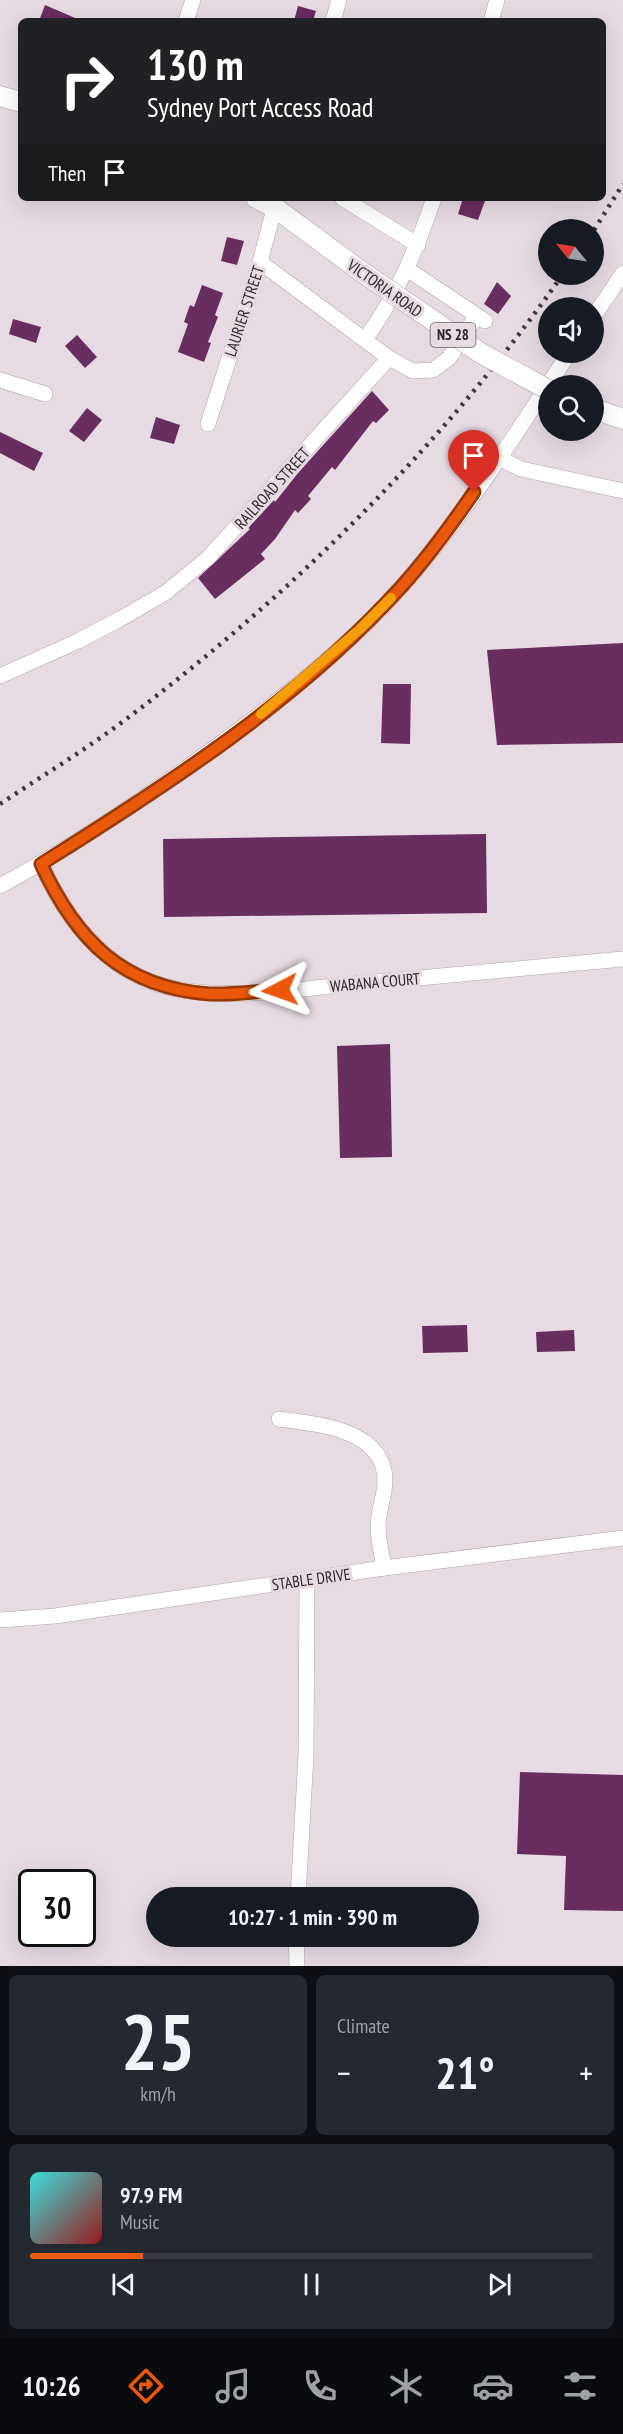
<!DOCTYPE html>
<html lang="en">
<head>
<meta charset="utf-8">
<style>
  :root { --surface:#171b24; --page:#242831; --text:#f1f3f6; --muted:#9ea1a6; --line:#363941; --accent:#ea580c }
  body { margin:0; font-family:"PT Sans Narrow",sans-serif; background:var(--page); color:var(--text); height:100vh; display:flex; flex-direction:column; font-size:22px; white-space:nowrap }
  * { box-sizing:border-box; margin:0 }
  p { font-size:20px; color:var(--muted) }
  .icon { flex:none; width:33px; height:33px; fill:none; stroke:currentColor; stroke-width:2; stroke-linecap:round; stroke-linejoin:round }
  .map { position:relative; height:1966px; overflow:hidden }
  .sheet { display:flex; flex-direction:column; gap:9px; padding:9px; background:#0d0f14; flex:1 }
  .sheet>* { flex:none }
  .hud { position:absolute; left:18px; top:18px; width:588px; height:183px; border-radius:9px; box-shadow:0 6px 24px #0002; background:#202124; color:#fff; overflow:hidden }
  .needle { width:39px; rotate:300deg }
  .tools { position:absolute; left:538px; top:219px; display:grid; gap:12px }
  .tools a { display:grid; place-items:center; width:66px; height:66px; border-radius:50%; background:var(--surface); box-shadow:0 6px 24px #0002; font-size:30px }
  .speed { position:absolute; left:18px; top:1869px; display:flex; gap:12px; font-size:30px; font-weight:700; text-align:center }
  .speed>* { display:grid; place-content:center; width:78px; height:78px; border-radius:50%; background:var(--surface); box-shadow:0 6px 24px #0002; line-height:1 }
  .speed .limit { border:3px solid #111; border-radius:9px; background:#fff; color:#111 }
  .pin { position:absolute; display:grid; place-items:center; width:51px; height:51px; color:#fff; margin:-62px -26px; border-radius:50% 50% 50% 0; rotate:-45deg; box-shadow:0 0 6px #0007 }
  .pin .icon { rotate:45deg }
  .me { position:absolute; width:66px; margin:-33px; rotate:266deg; stroke-linejoin:round; filter:drop-shadow(0 0 4px #0008) }
  .turn { display:flex; align-items:center; gap:21px; height:126px; padding:0 30px; font-size:27px }
  .turn .icon { width:78px; height:78px; stroke-width:2.5 }
  .turn b { display:block; font-size:42px; line-height:51px }
  .then { display:flex; align-items:center; height:57px; padding:0 30px; background:#0003; gap:12px; font-size:22px }
  .big { font-size:45px; font-weight:700; line-height:1.1 }
  .sheet .widget { flex:1; display:flex; flex-direction:column; justify-content:center; gap:9px; min-width:0; padding:0 21px; border-radius:9px; background:var(--page) }
  .sheet .dial { align-items:center; gap:0 }
  .dial b { font-size:78px; line-height:1 }
  .song { display:flex; align-items:center; gap:18px }
  .cover { width:72px; height:72px; border-radius:9px; background:linear-gradient(135deg,hsl(180 70% 55%),hsl(0 70% 35%)) }
  .played { height:6px; border-radius:3px; background:linear-gradient(90deg,var(--accent) 20%,var(--line) 20%) }
  .keys { display:flex; justify-content:space-around; direction:ltr }
  .heat { display:flex; justify-content:space-between; align-items:center; font-size:33px; direction:ltr }
  .sheet .tiles { flex:1; display:grid; gap:9px; grid-template-columns:1fr 1fr }
  .widget:last-child { grid-column:span 2 }
  .trip { position:absolute; left:146px; top:1887px; width:333px; height:60px; border-radius:30px; background:var(--surface); box-shadow:0 6px 24px #0002; font-weight:700; line-height:60px; text-align:center }
  .menu { display:flex; height:96px; justify-content:space-around; align-items:center; background:#090b0e; color:var(--muted) }
  .menu .icon { width:42px; height:42px }
  .menu .on { color:var(--accent) }
  .menu b { font-size:27px; color:var(--text) }
  .map>svg:first-child { display:block }
  .building { fill:#6a2d5f }
  .lines { fill:none; stroke-linecap:round; stroke-linejoin:round }
  .minor-casing { stroke:#aea4ab; stroke-width:16 }
  .major-casing { stroke:#aea4ab; stroke-width:21 }
  .minor { stroke:#fff; stroke-width:15 }
  .major { stroke:#fff; stroke-width:20 }
  .rail { stroke:#3e393d; stroke-width:4.5; stroke-dasharray:3 6; stroke-linecap:butt }
  .major-bridge-casing { stroke:#aea4ab; stroke-width:21; stroke-linecap:butt }
  .major-bridge { stroke:#fff; stroke-width:20 }
  .route-casing { stroke:#983908; stroke-width:15 }
  .route { stroke:#ea580c; stroke-width:10 }
  .slow { stroke:#f59e0b; stroke-width:10 }
  .labels { text-anchor:middle; stroke-width:6; stroke-linejoin:round; paint-order:stroke }
  .shield { fill:#e6dae3; stroke:#635d62; stroke-width:1.5 }
  .shield-label { font-size:15px; font-weight:bold; fill:#2b272a }
  .street-label { font-size:16px; fill:#2b272a; stroke:#e6dae3 }
</style>
</head>
<body>
<div class="map">
<svg width="623" height="1966" viewBox="0 0 623 1966">
  <rect width="100%" height="100%" fill="#e6dae3"/>
  <!-- building -->
  <g class="building">
    <polygon points="45,5 82,21 39,21"/>
    <polygon points="298,6 316,11 313,21 294,21"/>
    <polygon points="463,198 486,198 478,220 458,214"/>
    <polygon points="227,237 244,241 237,265 221,261"/>
    <polygon points="497,282 511,296 498,314 484,304"/>
    <polygon points="202,285 223,293 215,315 218,317 208,342 211,343 204,362 178,352 188,324 184,322 190,305 194,307"/>
    <polygon points="13,319 41,327 36,343 9,334"/>
    <polygon points="77,335 97,357 85,368 65,346"/>
    <polygon points="372,391 389,410 376,423 373,421 335,470 332,467 308,496 311,499 298,513 295,510 275,539 261,554 265,559 215,599 198,578 250,529 248,528 274,500 275,502 298,473"/>
    <polygon points="87,408 102,420 84,442 69,431"/>
    <polygon points="156,417 180,425 174,444 150,438"/>
    <polygon points="0,432 43,453 34,471 0,453"/>
    <polygon points="623,643 623,743 497,745 487,650"/>
    <polygon points="383,684 411,684 410,744 381,743"/>
    <polygon points="486,834 487,913 164,917 163,839"/>
    <polygon points="390,1044 392,1157 340,1158 337,1046"/>
    <polygon points="467,1325 468,1352 423,1353 422,1326"/>
    <polygon points="574,1330 575,1351 537,1352 536,1332"/>
    <polygon points="520,1772 623,1775 623,1911 564,1910 566,1856 517,1854"/>
  </g>
  <g class="lines">
    <!-- minor casing -->
    <g class="minor-casing">
      <g id="minor">
        <polyline points="186,21 193,0"/>
        <polyline points="333,21 339,0"/>
        <polyline points="491,21 497,0"/>
        <polyline points="342,198 418,245"/>
        <polyline points="260,262 389,358 413,371 433,370 449,358 477,316"/>
        <polyline points="407,269 485,321"/>
        <polyline points="594,316 623,273"/>
        <path d="M365 339C397 296 417 248 434 198"/>
        <polyline points="0,380 45,394"/>
        <polyline points="208,424 260,262 277,198"/>
        <polyline points="499,458 521,469 623,491"/>
        <polyline points="0,676 78,641 120,619 165,593 208,558 389,358"/>
        <path d="M41 864C64 914 96 959 149 981 206 1005 303 988 365 983 451 975 537 967 623 959"/>
        <path d="M0 886C77 844 150 795 221 743 286 696 350 645 403 585 466 514 517 431 570 352"/>
        <path d="M279 1419C317 1424 384 1429 385 1480 385 1496 378 1511 378 1526 378 1540 382 1555 384 1568"/>
        <polyline points="0,1620 55,1616 384,1568 623,1538"/>
        <polyline points="298,1898 306,1755 307,1579"/>
        <polyline points="296,1936 297,1966"/>
      </g>
    </g>
    <!-- major casing -->
    <g class="major-casing">
      <g id="major">
        <polyline points="0,96 21,102"/>
        <polyline points="256,198 274,207 362,272"/>
        <polyline points="594,409 623,419"/>
      </g>
    </g>
    <!-- minor -->
    <use href="#minor" class="minor"/>
    <!-- major -->
    <use href="#major" class="major"/>
    <!-- rail -->
    <g class="rail">
      <polyline points="594,230 623,184"/>
      <path d="M0 804C42 776 85 750 125 720 291 595 443 446 563 274"/>
    </g>
    <!-- major-bridge casing -->
    <g class="major-bridge-casing">
      <polyline id="major-bridge" points="362,272 482,354 549,390"/>
    </g>
    <!-- major-bridge -->
    <use href="#major-bridge" class="major-bridge"/>
  </g>
  <g class="lines">
    <!-- route casing -->
    <g class="route-casing">
      <path id="route" d="M280 990C257 991 233 995 210 994 123 988 76 940 41 864 169 784 300 699 402 586 428 557 452 524 474 492"/>
    </g>
    <!-- route -->
    <use href="#route" class="route"/>
    <!-- slow -->
    <polyline class="slow" points="261,714 359,630 391,598"/>
  </g>
  <g class="labels">
    <!-- shield labels -->
    <rect class="shield" x="430.5" y="323" width="45" height="24" rx="4.5"/>
    <g class="shield-label">
      <text x="453" y="340">NS 28</text>
    </g>
    <!-- street labels -->
    <g class="street-label">
      <text transform="translate(385 288) rotate(35)" y="6">VICTORIA ROAD</text>
      <text transform="translate(244 311) rotate(-72)" y="6">LAURIER STREET</text>
      <text transform="translate(272 488) rotate(-48)" y="6">RAILROAD STREET</text>
      <text transform="translate(375 982) rotate(-5)" y="6">WABANA COURT</text>
      <text transform="translate(311 1579) rotate(-8)" y="6">STABLE DRIVE</text>
    </g>
  </g>
</svg>
<div class="tools">
<a><svg class="needle" viewBox="-14 -14 28 28"><path d="M0-13l5 13h-10z" fill="#e53935"/><path d="M0 13l5-13h-10z" fill="#9ea1a6"/></svg></a>
<a><svg class="icon" aria-label="sound" viewBox="0 0 24 24"><path d="M4 9h4l5-4v14l-5-4H4zM17 9q2 3 0 6"/></svg></a>
<a><svg class="icon" aria-label="search" viewBox="0 0 24 24"><circle cx="10" cy="10" r="6"/><path d="M15 15l6 6"/></svg></a>
</div>
<div class="speed"><div class="limit">30</div></div>
<div class="pin" style="left:474px;top:492px;background:#d93025"><svg class="icon" aria-label="arrive" viewBox="0 0 24 24"><path d="M6 21V4h12l-3 4 3 4H6"/></svg></div>
<svg class="me" style="left:280px;top:990px" viewBox="-20 -20 40 40"><path d="M0-17L14 15 0 8-14 15z" fill="#ea580c" stroke="#fff" stroke-width="4"/></svg>
<div class="trip">10:27 · 1 min · 390 m</div>
<div class="hud">
<div class="turn"><svg class="icon" aria-label="right" viewBox="0 0 24 24"><path d="M7 20v-9h11M14 6l5 5-5 5"/></svg><div><b>130 m</b>Sydney Port Access Road</div></div>
<div class="then">Then<svg class="icon" aria-label="arrive" viewBox="0 0 24 24"><path d="M6 21V4h12l-3 4 3 4H6"/></svg></div>
</div>
</div>
<section class="sheet">
<div class="tiles">
<div class="widget dial"><b>25</b><p>km/h</p></div>
<div class="widget"><p>Climate</p>
<div class="heat"><a>−</a><b class="big">21°</b><a>+</a></div>
</div>
<div class="widget">
<div class="song"><i class="cover"></i><div><b>97.9 FM</b><p>Music</p></div></div>
<div class="played"></div>
<div class="keys"><svg class="icon" aria-label="previous" viewBox="0 0 24 24"><path d="M18 5L8 12l10 7zM5 5v14"/></svg><svg class="icon" aria-label="pause" viewBox="0 0 24 24"><path d="M8 5v14M16 5v14"/></svg><svg class="icon" aria-label="next" viewBox="0 0 24 24"><path d="M6 5l10 7-10 7zM19 5v14"/></svg></div>
</div>
</div>
</section>
<nav class="menu">
<b>10:26</b>
<svg class="icon on" aria-label="directions" viewBox="0 0 24 24"><path d="M12 3l9 9-9 9-9-9zM9 14v-3h6M13 9l2 2-2 2"/></svg>
<svg class="icon" aria-label="music" viewBox="0 0 24 24"><path d="M9 18V5l10-2v13"/><circle cx="6" cy="18" r="3"/><circle cx="16" cy="16" r="3"/></svg>
<svg class="icon" aria-label="phone" viewBox="0 0 24 24"><path d="M5 4h4l2 5-3 2q2 4 5 5l2-3 5 2v4C11 20 4 13 5 4z"/></svg>
<svg class="icon" aria-label="climate" viewBox="0 0 24 24"><path d="M12 3v18M4 7l16 10M4 17L20 7"/></svg>
<svg class="icon" aria-label="car" viewBox="0 0 24 24"><path d="M5 17H2v-5l4-1 3-4h7l3 4 3 1v5h-3M9 17h6M6 11h13"/><circle cx="7" cy="17" r="2"/><circle cx="17" cy="17" r="2"/></svg>
<svg class="icon" aria-label="filters" viewBox="0 0 24 24"><path d="M4 7h16M4 17h16"/><circle cx="9" cy="7" r="2"/><circle cx="15" cy="17" r="2"/></svg>
</nav>
</body>
</html>
